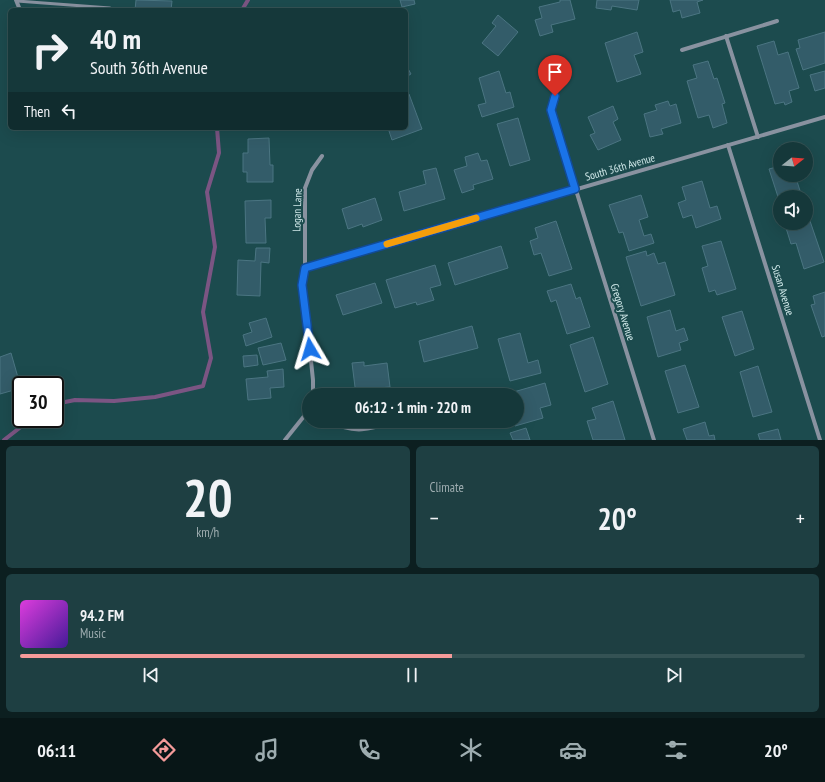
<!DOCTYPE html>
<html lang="en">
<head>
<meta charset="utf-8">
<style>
  :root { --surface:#15383a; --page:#1e3f42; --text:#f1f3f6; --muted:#9dacaf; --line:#345254; --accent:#f59b9a }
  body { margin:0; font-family:"PT Sans Narrow",sans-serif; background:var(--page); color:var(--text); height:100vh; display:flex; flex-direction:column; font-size:15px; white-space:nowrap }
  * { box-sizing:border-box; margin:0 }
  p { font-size:13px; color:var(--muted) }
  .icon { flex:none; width:22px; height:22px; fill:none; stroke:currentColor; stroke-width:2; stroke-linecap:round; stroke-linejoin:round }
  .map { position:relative; height:440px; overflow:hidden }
  .sheet { display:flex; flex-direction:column; gap:6px; padding:6px; background:#0c1f20; flex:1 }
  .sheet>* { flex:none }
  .banner { position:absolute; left:8px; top:8px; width:400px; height:122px; border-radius:6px; box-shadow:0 4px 16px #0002,0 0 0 1px var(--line); background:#15383a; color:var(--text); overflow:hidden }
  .needle { width:26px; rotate:73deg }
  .fabs { position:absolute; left:773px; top:142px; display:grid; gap:8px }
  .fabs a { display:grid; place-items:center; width:40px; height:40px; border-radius:50%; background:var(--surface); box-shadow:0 4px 16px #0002,0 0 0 1px var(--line); font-size:20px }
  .speed { position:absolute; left:12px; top:376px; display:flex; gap:8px; font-size:20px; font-weight:700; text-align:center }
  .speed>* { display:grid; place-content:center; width:52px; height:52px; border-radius:50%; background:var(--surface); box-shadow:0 4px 16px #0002,0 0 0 1px var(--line); line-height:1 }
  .speed .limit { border:2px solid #111; border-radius:6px; background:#fff; color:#111 }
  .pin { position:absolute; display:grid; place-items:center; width:34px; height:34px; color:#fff; margin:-41px -17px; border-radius:50% 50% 50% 0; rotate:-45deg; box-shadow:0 0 4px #0007 }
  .pin .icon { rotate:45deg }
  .me { position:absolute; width:44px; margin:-22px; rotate:353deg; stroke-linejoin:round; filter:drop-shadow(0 0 3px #0008) }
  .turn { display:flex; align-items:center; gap:14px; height:84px; padding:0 16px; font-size:18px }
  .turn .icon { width:52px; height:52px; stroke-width:2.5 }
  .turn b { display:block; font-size:28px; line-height:34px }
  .then { display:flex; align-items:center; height:38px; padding:0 16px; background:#0003; gap:8px; font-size:15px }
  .big { font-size:30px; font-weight:800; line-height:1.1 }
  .sheet .widget { flex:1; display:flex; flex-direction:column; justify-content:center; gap:6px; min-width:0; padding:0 14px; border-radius:6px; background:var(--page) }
  .sheet .dial { align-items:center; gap:0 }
  .dial b { font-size:52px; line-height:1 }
  .song { display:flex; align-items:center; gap:12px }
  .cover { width:48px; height:48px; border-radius:6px; background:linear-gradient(135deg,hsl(300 70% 55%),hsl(260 70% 35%)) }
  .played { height:4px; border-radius:2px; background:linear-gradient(90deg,var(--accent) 55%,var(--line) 55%) }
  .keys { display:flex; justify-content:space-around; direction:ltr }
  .heat { display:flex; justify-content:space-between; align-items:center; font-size:22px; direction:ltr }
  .sheet .tiles { flex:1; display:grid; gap:6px; grid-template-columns:1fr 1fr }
  .widget:last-child { grid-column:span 2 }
  .trip { position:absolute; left:302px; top:388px; width:222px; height:40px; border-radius:20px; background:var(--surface); box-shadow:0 4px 16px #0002,0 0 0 1px var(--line); font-weight:800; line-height:40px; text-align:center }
  .dock { display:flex; height:64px; justify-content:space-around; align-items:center; background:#081617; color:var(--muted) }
  .dock .icon { width:28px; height:28px }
  .dock .selected { color:var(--accent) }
  .dock b { font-size:18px; color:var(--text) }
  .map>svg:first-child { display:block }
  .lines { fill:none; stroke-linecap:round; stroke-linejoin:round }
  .stream { stroke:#7b5583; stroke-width:4 }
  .building { fill:#335c69; stroke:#4b7582 }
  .service { stroke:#8992a0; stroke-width:3 }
  .minor { stroke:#8992a0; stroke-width:4 }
  .route-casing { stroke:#114b97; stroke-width:10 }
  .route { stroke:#1a73e8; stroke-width:7 }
  .slow { stroke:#f59e0b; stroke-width:7 }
  .labels { text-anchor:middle; stroke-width:4; stroke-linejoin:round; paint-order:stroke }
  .street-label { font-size:11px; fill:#d1e9ea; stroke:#1c4b4e }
</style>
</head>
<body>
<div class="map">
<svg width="825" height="440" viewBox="0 0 825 440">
  <rect width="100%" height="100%" fill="#1c4b4e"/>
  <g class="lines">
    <!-- stream -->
    <g class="stream">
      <polyline points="242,10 248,0"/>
      <polyline points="55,404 75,400 114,401 155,397 203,386 211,358 203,312 215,247 207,192 219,153 217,128"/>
      <polyline points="4,440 31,419"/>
    </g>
  </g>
  <!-- building -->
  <g class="building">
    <polygon points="136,0 172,1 171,10 135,10"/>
    <polygon points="400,0 414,0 415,4 402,7"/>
    <polygon points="560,0 570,0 575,19 551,25 553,32 540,36 535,20 542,18 539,7 560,2"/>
    <polygon points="597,0 639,0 637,10 612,6 611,10 596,8"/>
    <polygon points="670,0 703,0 697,2 700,13 682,18 680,10 673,12"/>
    <polygon points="498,15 518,32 498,56 482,43 496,26 492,23"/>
    <polygon points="637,32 643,52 634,55 641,74 617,82 605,43"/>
    <polygon points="825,32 825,63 803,70 796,49 800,48 798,40"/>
    <polygon points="774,41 778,55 788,52 799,88 789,91 792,102 785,105 784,102 775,104 757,46"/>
    <polygon points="708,61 714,79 717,78 725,103 722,104 727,123 713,128 709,115 698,118 687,81 697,78 693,65"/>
    <polygon points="406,65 411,74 406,77"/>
    <polygon points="499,71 506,93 510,92 514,107 482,117 478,105 486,103 479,78"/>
    <polygon points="825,71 825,88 815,91 810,75"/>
    <polygon points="409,94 422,129 392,140 388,128 406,128 406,95"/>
    <polygon points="668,101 670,106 676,104 681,123 661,129 663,134 650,137 644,114 657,110 655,105"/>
    <polygon points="613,106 618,119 613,122 621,140 598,150 590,135 595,133 588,117"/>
    <polygon points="518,118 530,160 510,166 497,124"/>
    <polygon points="269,138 270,165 273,165 273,182 247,182 247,172 243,172 243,153 248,153 248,139"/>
    <polygon points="478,153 481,161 487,160 493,179 473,185 474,189 462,193 454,170 467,166 465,157"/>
    <polygon points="780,166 780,175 795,175 802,197 780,197 780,203 769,169"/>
    <polygon points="436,168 445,199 404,211 399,192 426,184 423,171"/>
    <polygon points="702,181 710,208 717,206 721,219 696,228 692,215 683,218 678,203 686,200 682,187"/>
    <polygon points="641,195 648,217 639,220 644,236 651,234 654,243 629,251 623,232 619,233 609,205"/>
    <polygon points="375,198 382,220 363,227 362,224 348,229 342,209"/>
    <polygon points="271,200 271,218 265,218 266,243 246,243 245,201"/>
    <polygon points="556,221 572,269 549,276 541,253 534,255 530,241 538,238 535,228"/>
    <polygon points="810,221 824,262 804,269 796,243 791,244 786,228 806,223"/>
    <polygon points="721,241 736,289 717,295 715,290 709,292 702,268 708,266 702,246"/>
    <polygon points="501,246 508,268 455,285 448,263"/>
    <polygon points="256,248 270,248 269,263 261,262 260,296 237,295 238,260 255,261"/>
    <polygon points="646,251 647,256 654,253 658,264 665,262 675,295 641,306 626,257"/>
    <polygon points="435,265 441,285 430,288 434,300 417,305 416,302 395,308 386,280"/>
    <polygon points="375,283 382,303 343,315 336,295"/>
    <polygon points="571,284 576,299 580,297 590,327 567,334 556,300 551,302 547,291"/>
    <polygon points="825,292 825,336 822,337 811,305 815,304 813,296"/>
    <polygon points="670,310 676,331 684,328 688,340 679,343 681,350 658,357 647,317"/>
    <polygon points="742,311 754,349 735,356 722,317"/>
    <polygon points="266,318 272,337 246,346 243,335 252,332 249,323"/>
    <polygon points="472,326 478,348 424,362 419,341"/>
    <polygon points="520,333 528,363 538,360 541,373 510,381 498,339"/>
    <polygon points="593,337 608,384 585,392 570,345"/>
    <polygon points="281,343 286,360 263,365 258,348"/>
    <polygon points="11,353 21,388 0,394 0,357"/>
    <polygon points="257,355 258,365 244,367 243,356"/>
    <polygon points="364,362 364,366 387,363 390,387 378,388 379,395 356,395 352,363"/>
    <polygon points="685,365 699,407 678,413 665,371"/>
    <polygon points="758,366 772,412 753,417 740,372"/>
    <polygon points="283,369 284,387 270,388 271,398 248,400 246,379 268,377 267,371"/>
    <polygon points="545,383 551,405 540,408 543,418 515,426 514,421 517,421 517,395 511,395 510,393"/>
    <polygon points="613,401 625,440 593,440 587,421 596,419 592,408"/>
    <polygon points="705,422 709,436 714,435 715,440 687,440 683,429"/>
    <polygon points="526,428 530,440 513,440 510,433"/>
    <polygon points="778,429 781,440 760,440 758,434"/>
  </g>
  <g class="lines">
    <!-- service -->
    <polyline class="service" points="17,1 110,8 110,10"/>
    <!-- minor -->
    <g class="minor">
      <polyline points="16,0 20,10"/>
      <polyline points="726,36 758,137"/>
      <polyline points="682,50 777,21"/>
      <polyline points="559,81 551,110 654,440"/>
      <polyline points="728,145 820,440"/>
      <polyline points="305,268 825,117"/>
      <polyline points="313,395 313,380 303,285 305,268 305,188 312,170 322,156"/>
      <path d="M330 421C354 435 371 429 396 421"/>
      <polyline points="285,440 309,410"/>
    </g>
  </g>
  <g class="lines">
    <!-- route casing -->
    <g class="route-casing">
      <polyline id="route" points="310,349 302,285 305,268 575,189 551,110 555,96"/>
    </g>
    <!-- route -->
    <use href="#route" class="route"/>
    <!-- slow -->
    <polyline class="slow" points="387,244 476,218"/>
  </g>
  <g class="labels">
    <!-- street labels -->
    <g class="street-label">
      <text transform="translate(620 167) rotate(-16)" y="4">South 36th Avenue</text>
      <text transform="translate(297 210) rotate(-88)" y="4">Logan Lane</text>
      <text transform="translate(783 290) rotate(73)" y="4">Susan Avenue</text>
      <text transform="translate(623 312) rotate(73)" y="4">Gregory Avenue</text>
    </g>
  </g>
</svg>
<div class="fabs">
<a><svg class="needle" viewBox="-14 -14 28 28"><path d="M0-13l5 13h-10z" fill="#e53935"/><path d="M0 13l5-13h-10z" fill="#9dacaf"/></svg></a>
<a><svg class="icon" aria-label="sound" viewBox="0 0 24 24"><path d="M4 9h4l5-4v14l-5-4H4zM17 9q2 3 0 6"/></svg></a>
</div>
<div class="speed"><div class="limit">30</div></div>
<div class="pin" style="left:555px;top:96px;background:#d93025"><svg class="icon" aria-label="arrive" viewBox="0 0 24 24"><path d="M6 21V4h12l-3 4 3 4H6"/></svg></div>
<svg class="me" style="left:310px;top:349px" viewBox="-20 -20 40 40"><path d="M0-17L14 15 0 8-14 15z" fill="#1a73e8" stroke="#fff" stroke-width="4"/></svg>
<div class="trip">06:12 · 1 min · 220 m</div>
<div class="banner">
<div class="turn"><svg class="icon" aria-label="right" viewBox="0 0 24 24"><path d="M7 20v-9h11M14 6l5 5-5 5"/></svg><div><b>40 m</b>South 36th Avenue</div></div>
<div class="then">Then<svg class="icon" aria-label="left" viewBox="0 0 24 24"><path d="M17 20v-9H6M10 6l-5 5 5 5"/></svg></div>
</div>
</div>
<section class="sheet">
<div class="tiles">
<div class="widget dial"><b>20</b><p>km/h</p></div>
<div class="widget"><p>Climate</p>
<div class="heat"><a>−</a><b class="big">20°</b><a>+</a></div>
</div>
<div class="widget">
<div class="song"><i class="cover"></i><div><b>94.2 FM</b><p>Music</p></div></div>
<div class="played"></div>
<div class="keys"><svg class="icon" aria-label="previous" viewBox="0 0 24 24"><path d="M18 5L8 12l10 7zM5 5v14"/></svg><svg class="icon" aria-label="pause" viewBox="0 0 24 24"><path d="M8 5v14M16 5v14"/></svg><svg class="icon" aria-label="next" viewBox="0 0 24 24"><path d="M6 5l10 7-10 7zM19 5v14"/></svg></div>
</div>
</div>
</section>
<nav class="dock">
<b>06:11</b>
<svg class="icon selected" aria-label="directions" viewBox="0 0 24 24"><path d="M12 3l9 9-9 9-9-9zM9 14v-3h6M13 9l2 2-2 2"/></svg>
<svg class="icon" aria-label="music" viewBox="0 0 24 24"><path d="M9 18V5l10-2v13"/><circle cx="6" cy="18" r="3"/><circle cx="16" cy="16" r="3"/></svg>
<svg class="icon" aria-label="phone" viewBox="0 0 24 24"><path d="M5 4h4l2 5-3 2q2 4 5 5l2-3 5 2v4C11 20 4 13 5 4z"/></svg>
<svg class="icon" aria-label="climate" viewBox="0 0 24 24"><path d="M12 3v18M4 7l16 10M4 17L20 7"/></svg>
<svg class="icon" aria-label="car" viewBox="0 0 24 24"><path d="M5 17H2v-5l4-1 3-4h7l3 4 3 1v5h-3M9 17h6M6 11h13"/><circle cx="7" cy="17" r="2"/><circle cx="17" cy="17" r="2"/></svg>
<svg class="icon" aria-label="filters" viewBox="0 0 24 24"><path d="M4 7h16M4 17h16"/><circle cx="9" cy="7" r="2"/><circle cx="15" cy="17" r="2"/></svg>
<b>20°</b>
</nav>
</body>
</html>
